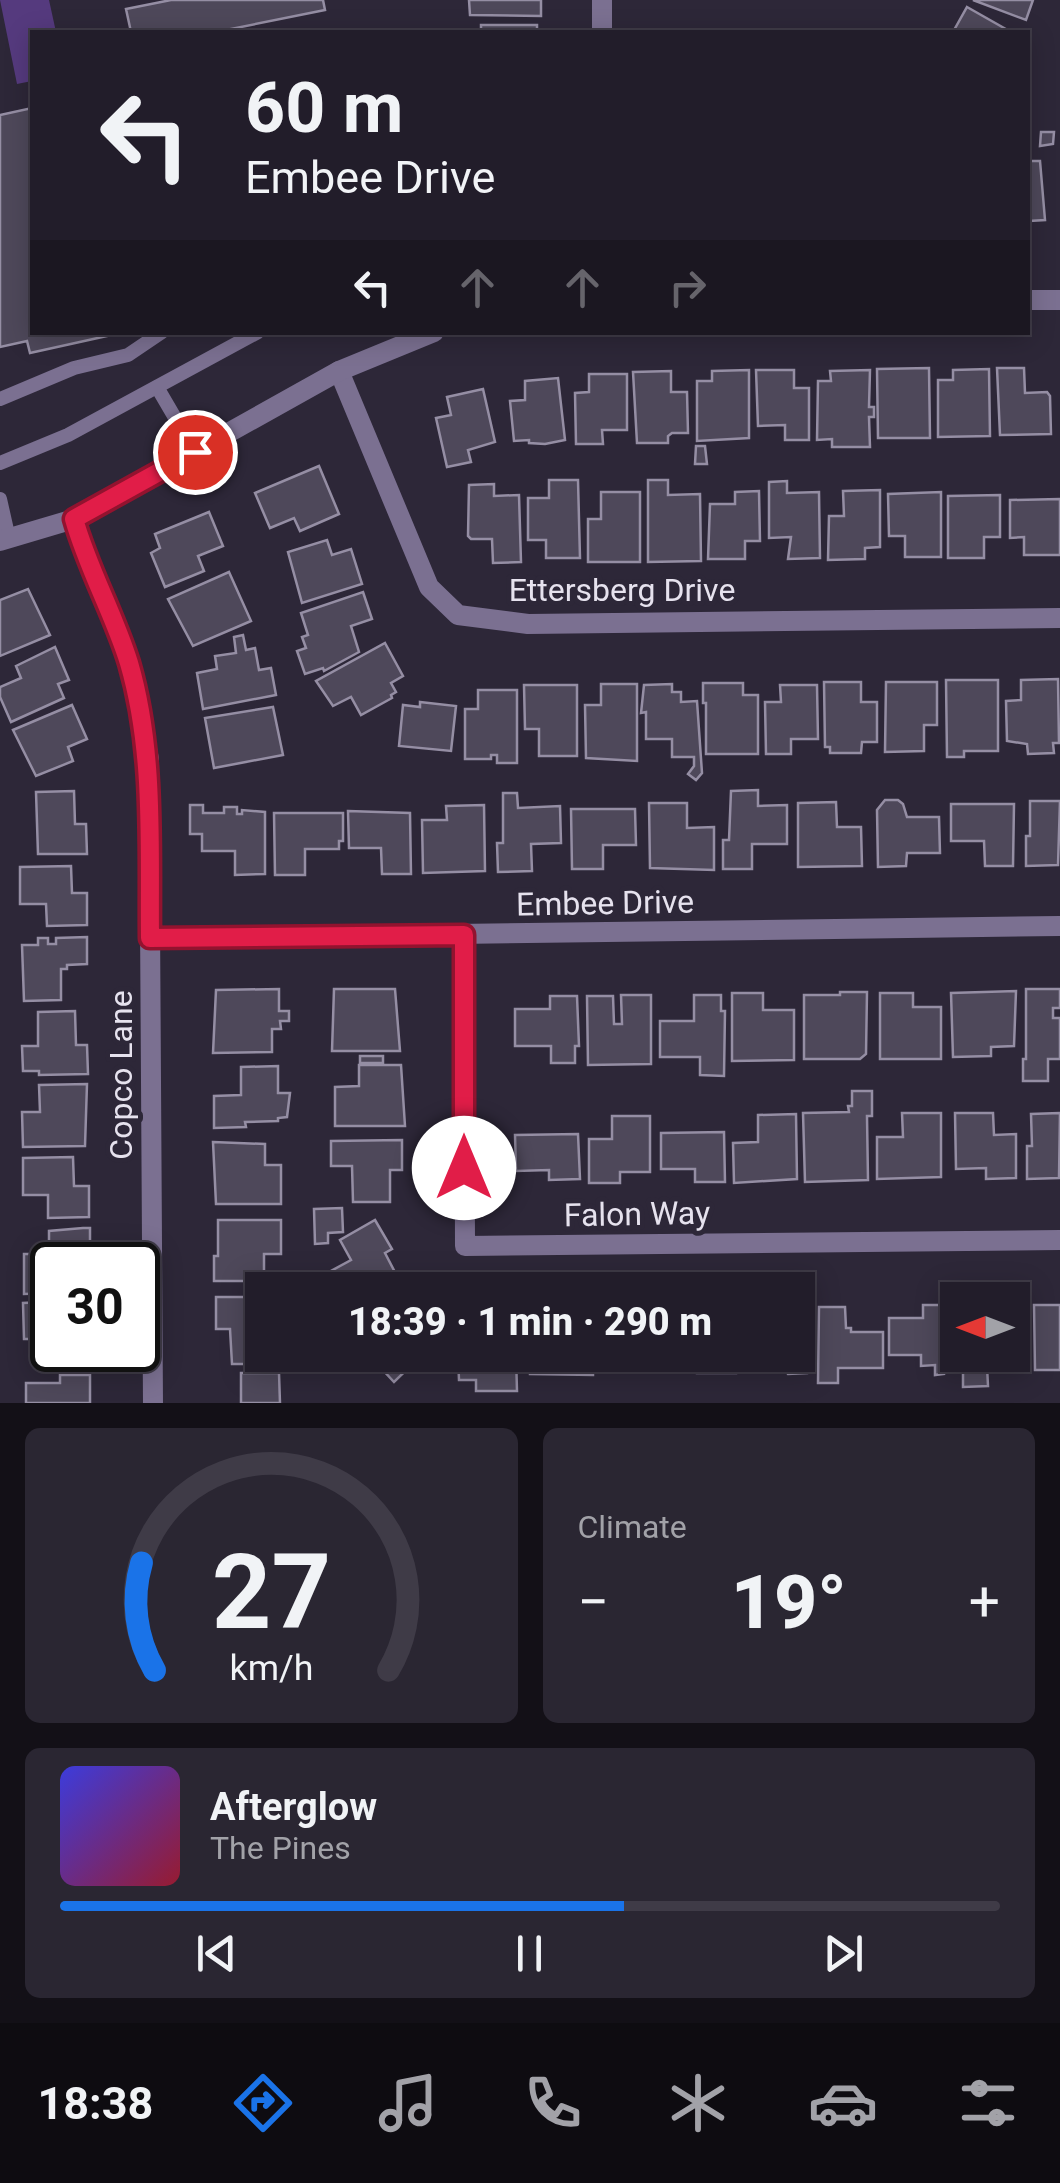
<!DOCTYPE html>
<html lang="en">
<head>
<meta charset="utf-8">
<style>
  :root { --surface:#221d2a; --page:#2a2632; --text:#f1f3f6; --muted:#a2a2a8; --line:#3f3b47; --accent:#1a73e8 }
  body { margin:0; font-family:Roboto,sans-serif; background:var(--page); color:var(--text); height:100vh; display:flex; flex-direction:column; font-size:38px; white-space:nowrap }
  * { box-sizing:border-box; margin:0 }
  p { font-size:32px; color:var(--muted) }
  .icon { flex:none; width:55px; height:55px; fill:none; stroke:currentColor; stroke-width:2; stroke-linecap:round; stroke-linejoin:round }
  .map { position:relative; height:1403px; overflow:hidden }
  .sheet { display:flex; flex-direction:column; gap:25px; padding:25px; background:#131017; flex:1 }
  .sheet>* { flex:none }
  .top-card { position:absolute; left:30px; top:30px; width:1000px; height:305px; border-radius:0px; box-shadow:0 5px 25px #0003,0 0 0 2px var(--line); background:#221d2a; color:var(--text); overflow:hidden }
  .needle { width:65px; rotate:270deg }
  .controls { position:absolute; left:940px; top:1282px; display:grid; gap:20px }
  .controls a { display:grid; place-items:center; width:90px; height:90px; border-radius:0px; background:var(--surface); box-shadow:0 5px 25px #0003,0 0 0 2px var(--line); font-size:50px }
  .speed { position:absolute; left:30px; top:1242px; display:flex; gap:20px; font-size:50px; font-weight:700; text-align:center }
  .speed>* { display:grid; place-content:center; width:130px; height:130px; border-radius:50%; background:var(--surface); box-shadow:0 5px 25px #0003,0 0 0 2px var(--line); line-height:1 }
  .speed .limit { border:5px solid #111; border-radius:15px; background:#fff; color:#111 }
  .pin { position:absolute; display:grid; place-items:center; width:85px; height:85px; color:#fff; margin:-42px; border:5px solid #fff; border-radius:50%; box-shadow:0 2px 10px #0007 }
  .me { position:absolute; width:110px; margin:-55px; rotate:0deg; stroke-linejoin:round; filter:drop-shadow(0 0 8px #0008) }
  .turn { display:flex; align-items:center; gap:35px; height:210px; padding:0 50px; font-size:45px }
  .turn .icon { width:130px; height:130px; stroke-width:2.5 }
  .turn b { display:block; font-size:70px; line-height:85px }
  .lanes { display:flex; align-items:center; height:95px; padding:0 50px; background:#0003; justify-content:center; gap:50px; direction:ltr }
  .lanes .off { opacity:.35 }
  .big { font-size:75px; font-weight:800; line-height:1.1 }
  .sheet .widget { flex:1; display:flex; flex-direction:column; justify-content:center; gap:15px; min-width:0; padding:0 35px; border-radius:15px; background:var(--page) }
  .sheet .dial { align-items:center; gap:0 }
  .dial svg { height:260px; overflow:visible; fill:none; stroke:var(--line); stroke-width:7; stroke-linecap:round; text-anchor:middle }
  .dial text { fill:var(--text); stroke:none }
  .song { display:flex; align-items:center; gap:30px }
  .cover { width:120px; height:120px; border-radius:15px; background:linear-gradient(135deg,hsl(240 70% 55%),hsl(350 70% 35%)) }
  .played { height:10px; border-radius:5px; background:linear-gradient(90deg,var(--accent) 60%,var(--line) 60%) }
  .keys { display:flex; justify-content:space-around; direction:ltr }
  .heat { display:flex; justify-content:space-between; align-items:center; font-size:55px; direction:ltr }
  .sheet .tiles { flex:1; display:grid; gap:25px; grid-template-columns:1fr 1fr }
  .widget:last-child { grid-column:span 2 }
  .trip { position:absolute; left:245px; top:1272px; width:570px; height:100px; border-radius:0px; background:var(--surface); box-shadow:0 5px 25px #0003,0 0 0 2px var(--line); font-weight:800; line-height:100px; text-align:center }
  .tabs { display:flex; height:160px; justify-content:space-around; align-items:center; background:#0e0c11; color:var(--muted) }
  .tabs .icon { width:70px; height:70px }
  .tabs .on { color:var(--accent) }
  .tabs b { font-size:45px; color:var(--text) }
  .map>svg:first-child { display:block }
  .green { fill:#553a7e }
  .building { fill:#4e485a; stroke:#958ea4; stroke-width:2.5 }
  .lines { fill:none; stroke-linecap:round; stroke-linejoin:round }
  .lane { stroke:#7b7091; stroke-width:14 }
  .street { stroke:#7b7091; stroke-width:20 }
  .route-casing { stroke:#92132f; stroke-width:25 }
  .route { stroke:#e11d48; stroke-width:18 }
  .labels { text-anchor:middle; stroke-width:10; stroke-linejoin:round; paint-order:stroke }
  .street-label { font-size:32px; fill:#e6e2ee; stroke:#2d2738 }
</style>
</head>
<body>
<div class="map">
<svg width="1060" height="1403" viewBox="0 0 1060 1403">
  <rect width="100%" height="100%" fill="#2d2738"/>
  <!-- green -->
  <polygon class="green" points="0,0 49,0 56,32 32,32 32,81 17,84"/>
  <!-- building -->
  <g class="building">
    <polygon points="171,0 323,0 325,10 216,32 131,32 126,9"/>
    <polygon points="469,0 541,0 541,16 470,15"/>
    <polygon points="973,0 1033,0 1026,20"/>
    <polygon points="967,7 1011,32 953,32"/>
    <rect x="481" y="25" width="56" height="7"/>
    <polygon points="32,108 32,332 125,332 30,353 27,341 0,347 0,115"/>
    <polygon points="1041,132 1054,132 1053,144 1040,146"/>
    <polygon points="1028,161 1040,161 1045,220 1029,221 1028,241"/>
    <polygon points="929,368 930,438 878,438 877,369"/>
    <polygon points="997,368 1024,368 1025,393 1047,392 1050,396 1051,434 1000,435"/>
    <polygon points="989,369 990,436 938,437 938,380 953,380 953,370"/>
    <polygon points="749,370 749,438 697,441 697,381 712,381 712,371"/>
    <polygon points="756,370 794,370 794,388 809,388 809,440 785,440 785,425 758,426"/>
    <polygon points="870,370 869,407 874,407 874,417 869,417 870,447 832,447 832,439 817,440 818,381 831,381 830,371"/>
    <polygon points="671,371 671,392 687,392 688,433 672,433 668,436 668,443 637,443 633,372"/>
    <polygon points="589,374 627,374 627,430 602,430 603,444 576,444 575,393 589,392"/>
    <polygon points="558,378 565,440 545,444 529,443 529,440 514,441 510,401 525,400 525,381"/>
    <polygon points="483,389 495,442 468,450 471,462 447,467 436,418 451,415 447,397"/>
    <polygon points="696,446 705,446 707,464 695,464"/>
    <polygon points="319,466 339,514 300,531 294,518 270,528 255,493"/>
    <polygon points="549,480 578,480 580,558 546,558 546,540 528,540 528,498 549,498"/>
    <polygon points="648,480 668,480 668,495 700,494 701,561 648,562"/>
    <polygon points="787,481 787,493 819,492 820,558 788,559 791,537 769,538 769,482"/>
    <polygon points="494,484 494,496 519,495 521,562 493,563 492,539 471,539 468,536 469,485"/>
    <polygon points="880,490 880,547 865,548 865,559 828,560 829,516 844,516 843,491"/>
    <polygon points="759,491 760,541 745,541 745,559 708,559 710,504 735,504 735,492"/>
    <polygon points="601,492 640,492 640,562 588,562 588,519 601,519"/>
    <polygon points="941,492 941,557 905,557 905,536 889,536 888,494"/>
    <polygon points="1000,495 1000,537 984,537 984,558 948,558 948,496"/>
    <polygon points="1060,499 1060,555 1024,555 1024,537 1010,538 1010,500"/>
    <polygon points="209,512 223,546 198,556 204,571 165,587 151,553 160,548 155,534"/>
    <polygon points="327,540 332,555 351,549 362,584 302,603 288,552"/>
    <polygon points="229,572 251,621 193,646 168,599"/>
    <polygon points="28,589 50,635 0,656 0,600"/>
    <polygon points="363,592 372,619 351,626 359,652 324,671 323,668 305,674 297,651 306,648 302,637 308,635 301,613"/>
    <polygon points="243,635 246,650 255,648 259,670 271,668 276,695 203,709 197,673 217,669 215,656 236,653 234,637"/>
    <polygon points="385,643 403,676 391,683 396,692 391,695 392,698 361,715 351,697 333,706 316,681"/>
    <polygon points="55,647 69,680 58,684 64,698 11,722 0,697 0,687 21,678 16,666"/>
    <polygon points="1058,679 1059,743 1053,743 1054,753 1028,754 1027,744 1007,741 1006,701 1021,700 1021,680"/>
    <polygon points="946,680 998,680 998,751 964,751 964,757 947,757"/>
    <polygon points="824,682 861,682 861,702 877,702 877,742 862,742 861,753 830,753 830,747 825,747"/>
    <polygon points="886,682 937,682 937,725 924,725 924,751 885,752"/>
    <polygon points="703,683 743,683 743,695 758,695 758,754 706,754 706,703 703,703"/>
    <polygon points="601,684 637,684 637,761 586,758 585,705 601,705"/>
    <polygon points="672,684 672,692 681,692 681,702 697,701 702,773 696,780 688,774 694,766 694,757 672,757 672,739 646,739 646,712 641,713 644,685"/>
    <polygon points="524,685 577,685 577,756 539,756 539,729 525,729"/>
    <polygon points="780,685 817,685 818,739 791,739 791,754 766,754 765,702 781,702"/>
    <polygon points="478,690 517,690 517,763 497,763 497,755 491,755 491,759 465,759 465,709 478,709"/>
    <polygon points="420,702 456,706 451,751 399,746 403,705 420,707"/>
    <polygon points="72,705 87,739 68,747 73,761 36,776 13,730"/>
    <polygon points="273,707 283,755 214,768 205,718"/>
    <polygon points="758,790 758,806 787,805 787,844 752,844 752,869 723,869 723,840 729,840 731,791"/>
    <polygon points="74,791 75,824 86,824 87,854 38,854 36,792"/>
    <polygon points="503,793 517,793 518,808 560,806 561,843 531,844 532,871 498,872 497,843 503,843"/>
    <polygon points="885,800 898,800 903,804 907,817 939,817 940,853 907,853 906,866 878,867 877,810"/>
    <polygon points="1030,801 1060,801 1058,865 1026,866 1026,836 1030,836"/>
    <polygon points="836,802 837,827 861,827 862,866 798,867 798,803"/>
    <polygon points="649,803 687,803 687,828 714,827 714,870 650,868"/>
    <polygon points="951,804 1014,804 1013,866 985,866 984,841 951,841"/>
    <polygon points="190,805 203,805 203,813 224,813 224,807 237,807 237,814 242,814 242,810 265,812 265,874 235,875 235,851 202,851 202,834 190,834"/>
    <polygon points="484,805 485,871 423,873 422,820 447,820 446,806"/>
    <polygon points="571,809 635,809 636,845 603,845 603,869 572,869"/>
    <polygon points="348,811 410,813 411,874 382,874 381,848 349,848"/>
    <polygon points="274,813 343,813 343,841 339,841 339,849 305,849 305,875 275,875"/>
    <polygon points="71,866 72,893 87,893 87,925 47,926 46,904 20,904 20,867"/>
    <polygon points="87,937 87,964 67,965 67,969 61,969 61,1000 24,1001 22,945 38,945 38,938 48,938 48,944 56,944 56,938"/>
    <polygon points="279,989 279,1011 289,1011 289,1021 280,1021 281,1029 272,1029 272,1052 213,1053 216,990"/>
    <polygon points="334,989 395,989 400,1051 332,1051"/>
    <polygon points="1026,989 1060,989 1060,1008 1053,1008 1053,1018 1060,1018 1060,1059 1048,1059 1048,1081 1023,1081 1023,1059 1026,1059"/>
    <polygon points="1016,991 1014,1046 991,1047 991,1056 953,1057 951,993"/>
    <polygon points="840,992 867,992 866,1054 860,1059 804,1059 804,995 840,995"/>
    <polygon points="732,993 763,993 763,1010 794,1010 794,1060 732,1061"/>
    <polygon points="880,993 913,993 913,1007 941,1007 941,1059 880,1059"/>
    <polygon points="621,995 651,995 651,1064 588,1065 587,996 613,996 614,1024 622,1024"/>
    <polygon points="694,995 721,995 721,1011 725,1011 724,1076 700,1075 700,1057 660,1057 660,1021 694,1021"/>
    <polygon points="550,996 577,996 579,1046 575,1046 575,1063 551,1063 551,1046 515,1046 515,1009 550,1009"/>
    <polygon points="75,1011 76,1045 87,1045 88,1074 39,1075 39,1071 23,1071 22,1046 38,1046 38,1012"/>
    <rect x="360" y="1056" width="23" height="7"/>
    <polygon points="359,1065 401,1065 405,1126 335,1126 335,1087 359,1086"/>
    <polygon points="278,1066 278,1093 290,1093 287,1117 278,1118 278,1121 245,1122 246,1127 214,1128 214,1096 241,1095 241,1067"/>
    <polygon points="87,1084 85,1146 23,1147 22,1112 40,1112 39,1085"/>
    <polygon points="852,1091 872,1091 872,1116 867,1116 868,1180 805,1182 803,1113 849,1112 848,1106 852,1106"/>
    <polygon points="902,1113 941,1113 941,1177 877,1179 877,1137 903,1137"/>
    <polygon points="955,1113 993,1113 994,1135 1016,1134 1016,1178 986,1179 986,1168 956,1169"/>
    <polygon points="1060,1113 1059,1178 1027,1179 1027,1146 1032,1146 1031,1114"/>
    <polygon points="796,1114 797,1179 734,1183 733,1143 758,1142 758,1115"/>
    <polygon points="612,1116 650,1116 650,1172 620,1172 620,1183 589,1183 589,1139 612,1139"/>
    <polygon points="724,1132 725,1182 695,1182 695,1169 661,1169 661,1133"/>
    <polygon points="578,1134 580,1179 549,1180 549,1170 516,1171 515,1135"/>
    <polygon points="402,1140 402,1170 390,1170 390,1202 353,1202 352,1166 331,1166 331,1141"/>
    <polygon points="213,1142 265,1144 265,1165 281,1165 281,1204 216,1204"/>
    <polygon points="73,1157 74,1186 89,1186 89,1217 48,1218 48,1195 23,1195 23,1158"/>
    <polygon points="342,1208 343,1232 328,1233 328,1243 315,1244 314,1209"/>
    <polygon points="218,1220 281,1220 281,1254 264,1254 264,1281 214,1281 214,1256 218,1256"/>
    <polygon points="375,1220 392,1249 385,1253 398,1278 377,1290 339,1290 329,1272 351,1260 340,1240"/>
    <polygon points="83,1228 90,1228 90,1260 87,1265 52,1265 52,1293 24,1294 24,1254 49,1254 49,1231"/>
    <polygon points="216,1297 256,1297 256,1318 262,1318 262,1355 282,1357 253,1357 253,1364 232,1364 230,1329 216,1329"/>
    <polygon points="44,1302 52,1304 52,1350 90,1350 90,1365 41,1366 41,1339 24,1339 23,1303"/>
    <polygon points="798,1305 809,1305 810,1356 807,1356 807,1373 788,1374 781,1365 781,1355 746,1356 798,1355"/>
    <polygon points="923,1305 953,1305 953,1354 944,1354 944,1374 935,1375 935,1365 921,1366 921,1355 889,1355 889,1318 923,1318"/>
    <polygon points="1034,1305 1060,1305 1060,1370 1035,1370"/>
    <polygon points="819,1307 845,1307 846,1328 851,1328 851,1332 883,1332 883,1368 838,1368 838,1383 818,1383"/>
    <polygon points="1012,1331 1025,1331 1026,1366 987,1366 988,1386 963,1387 963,1355 1012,1355"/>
    <polygon points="369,1355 422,1355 394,1382"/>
    <polygon points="458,1355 516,1355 517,1391 476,1391 476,1380 459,1380"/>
    <polygon points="530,1355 593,1355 593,1375 530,1374"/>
    <polygon points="602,1355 665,1355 665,1370 602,1371"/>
    <polygon points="676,1355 736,1355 736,1373 697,1373 697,1361 676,1361"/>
    <polygon points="241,1373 279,1373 280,1403 241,1403"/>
    <polygon points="60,1375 90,1375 90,1403 26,1403 26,1383 60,1383"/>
  </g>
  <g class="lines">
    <!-- lane -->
    <g class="lane">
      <polyline points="157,387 195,452"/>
      <polyline points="0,399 74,368 128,355 162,332"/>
      <polyline points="0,463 68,435 258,332"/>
      <polyline points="0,499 9,539"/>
    </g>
    <!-- street -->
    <g class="street">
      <polyline points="602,0 602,32"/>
      <polyline points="1028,300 1060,300"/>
      <polyline points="339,371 429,587 458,615 528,624 1060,618"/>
      <polyline points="74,519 83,549 129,662 149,759 153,1403"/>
      <polyline points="0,541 74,519 339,371 434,332"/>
      <polyline points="464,935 465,1246 1060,1240"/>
      <polyline points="150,938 1060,926"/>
    </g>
  </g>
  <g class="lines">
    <!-- route casing -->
    <g class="route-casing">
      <path id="route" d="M195 452 74 519C88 569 114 614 129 663 155 752 149 846 150 938L464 935V1168"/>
    </g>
    <!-- route -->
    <use href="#route" class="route"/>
  </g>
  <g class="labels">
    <!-- street labels -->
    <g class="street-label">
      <text x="622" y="601">Ettersberg Drive</text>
      <text transform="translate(605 903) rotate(-1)" y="11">Embee Drive</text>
      <text transform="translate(121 1075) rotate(-90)" y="11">Copco Lane</text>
      <text transform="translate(637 1214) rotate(-1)" y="11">Falon Way</text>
    </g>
  </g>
</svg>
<div class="controls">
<a><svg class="needle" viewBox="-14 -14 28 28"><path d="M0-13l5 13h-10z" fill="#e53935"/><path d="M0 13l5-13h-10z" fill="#a2a2a8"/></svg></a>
</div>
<div class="speed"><div class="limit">30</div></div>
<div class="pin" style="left:195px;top:452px;background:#d93025"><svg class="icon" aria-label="arrive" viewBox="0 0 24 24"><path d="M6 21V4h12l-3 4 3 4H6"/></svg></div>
<svg class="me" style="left:464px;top:1168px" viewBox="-20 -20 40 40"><circle r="19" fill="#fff"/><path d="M0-13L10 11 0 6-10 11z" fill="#e11d48"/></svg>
<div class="trip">18:39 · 1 min · 290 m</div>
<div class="top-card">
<div class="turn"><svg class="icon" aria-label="left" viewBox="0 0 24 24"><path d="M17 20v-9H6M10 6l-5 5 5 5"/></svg><div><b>60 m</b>Embee Drive</div></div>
<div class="lanes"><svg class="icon" aria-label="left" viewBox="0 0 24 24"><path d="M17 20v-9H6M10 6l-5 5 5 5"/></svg><svg class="icon off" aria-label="ahead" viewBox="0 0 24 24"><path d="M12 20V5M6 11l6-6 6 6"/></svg><svg class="icon off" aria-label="ahead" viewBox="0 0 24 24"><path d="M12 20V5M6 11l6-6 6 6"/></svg><svg class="icon off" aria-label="right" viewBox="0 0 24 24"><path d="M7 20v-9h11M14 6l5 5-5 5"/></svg></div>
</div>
</div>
<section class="sheet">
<div class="tiles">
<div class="widget dial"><svg viewBox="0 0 100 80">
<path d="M14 69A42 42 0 1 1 86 69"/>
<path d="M14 69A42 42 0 0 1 10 36" stroke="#1a73e8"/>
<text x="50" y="56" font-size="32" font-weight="700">27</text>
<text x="50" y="72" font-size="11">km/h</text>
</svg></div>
<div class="widget"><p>Climate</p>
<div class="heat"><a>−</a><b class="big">19°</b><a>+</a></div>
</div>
<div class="widget">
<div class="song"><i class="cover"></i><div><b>Afterglow</b><p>The Pines</p></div></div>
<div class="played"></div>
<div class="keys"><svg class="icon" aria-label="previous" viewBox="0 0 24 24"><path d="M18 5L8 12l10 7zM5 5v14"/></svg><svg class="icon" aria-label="pause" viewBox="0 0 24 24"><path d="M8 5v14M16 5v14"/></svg><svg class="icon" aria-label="next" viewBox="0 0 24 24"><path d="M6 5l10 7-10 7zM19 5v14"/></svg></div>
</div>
</div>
</section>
<nav class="tabs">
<b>18:38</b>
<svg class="icon on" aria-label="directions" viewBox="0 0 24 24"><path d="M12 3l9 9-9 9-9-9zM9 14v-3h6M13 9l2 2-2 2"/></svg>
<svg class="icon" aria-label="music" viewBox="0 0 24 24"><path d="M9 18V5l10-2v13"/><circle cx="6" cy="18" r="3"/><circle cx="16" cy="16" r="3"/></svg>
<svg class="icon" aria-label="phone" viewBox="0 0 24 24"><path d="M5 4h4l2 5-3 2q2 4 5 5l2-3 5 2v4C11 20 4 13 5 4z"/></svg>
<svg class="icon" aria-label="climate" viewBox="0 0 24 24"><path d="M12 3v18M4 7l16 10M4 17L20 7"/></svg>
<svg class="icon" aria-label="car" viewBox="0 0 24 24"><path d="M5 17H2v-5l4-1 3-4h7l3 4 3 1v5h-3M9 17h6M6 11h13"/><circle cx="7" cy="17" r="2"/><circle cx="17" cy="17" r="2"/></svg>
<svg class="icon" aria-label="filters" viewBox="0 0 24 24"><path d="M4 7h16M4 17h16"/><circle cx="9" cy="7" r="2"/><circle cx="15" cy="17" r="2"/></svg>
</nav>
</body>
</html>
